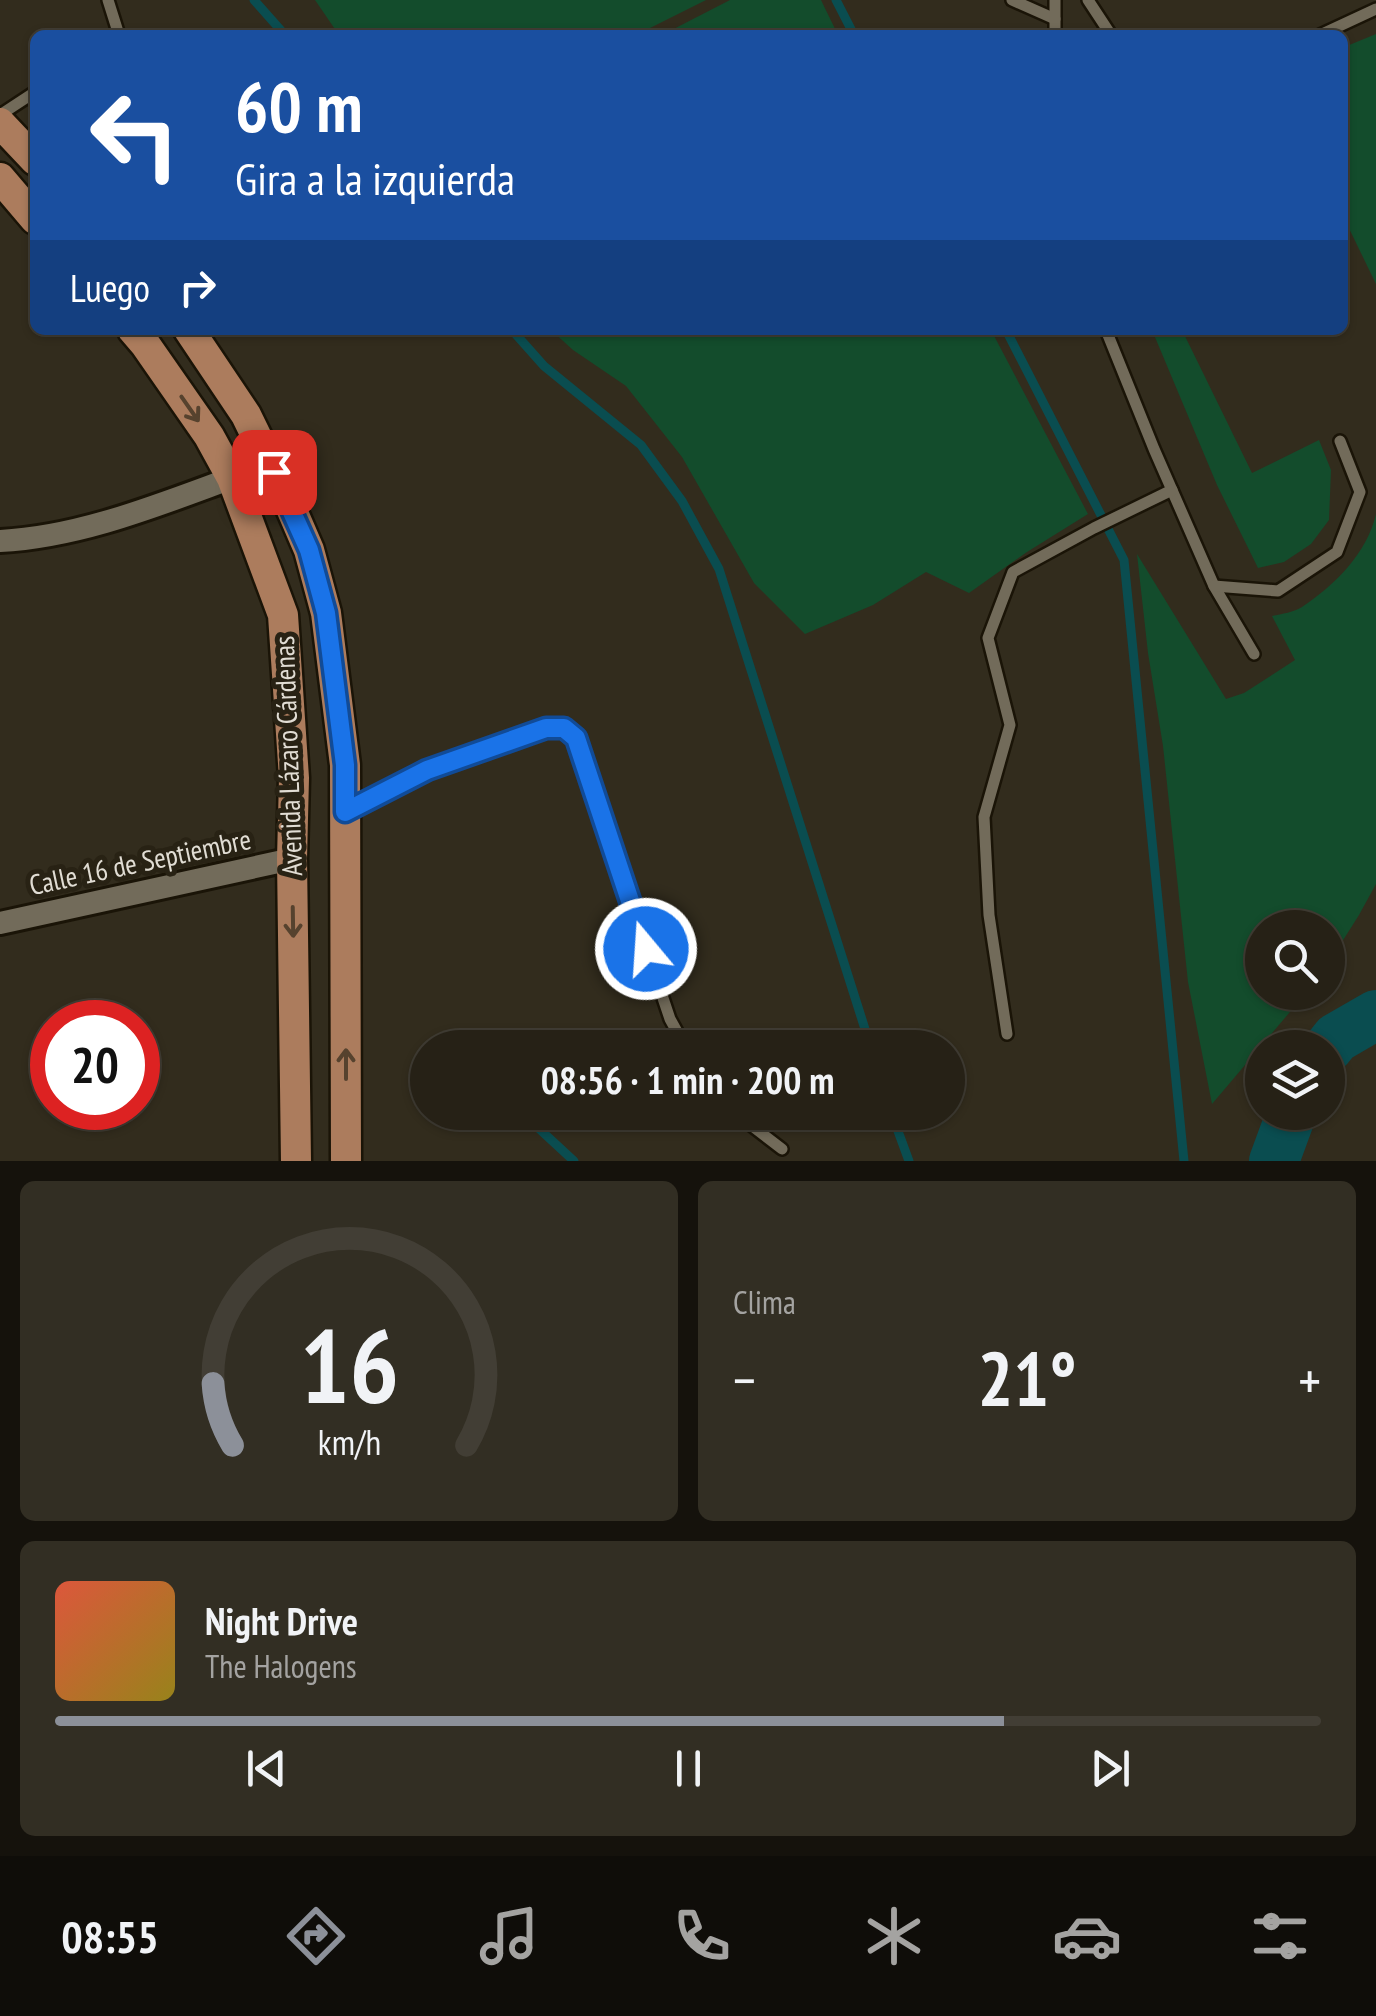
<!DOCTYPE html>
<html lang="es">
<head>
<meta charset="utf-8">
<style>
  :root { --surface:#262116; --page:#322e23; --text:#f1f3f6; --muted:#a4a3a1; --line:#423e35; --accent:#8c9099 }
  body { margin:0; font-family:"PT Sans Narrow",sans-serif; background:var(--page); color:var(--text); height:100vh; display:flex; flex-direction:column; font-size:38px; white-space:nowrap }
  * { box-sizing:border-box; margin:0 }
  p { font-size:32px; color:var(--muted) }
  .icon { flex:none; width:55px; height:55px; fill:none; stroke:currentColor; stroke-width:2; stroke-linecap:round; stroke-linejoin:round }
  .map { position:relative; height:1161px; overflow:hidden }
  .details { display:flex; flex-direction:column; gap:20px; padding:20px; background:#15120c; flex:1 }
  .details>* { flex:none }
  .guide { position:absolute; left:30px; top:30px; width:1318px; height:305px; border-radius:15px; box-shadow:0 2px 8px #0004,0 0 0 2px var(--line); background:#1a4fa0; color:#fff; overflow:hidden }
  .fabs { position:absolute; left:1245px; top:910px; display:grid; gap:20px }
  .fabs a { display:grid; place-items:center; width:100px; height:100px; border-radius:50%; background:var(--surface); box-shadow:0 2px 8px #0004,0 0 0 2px var(--line); font-size:50px }
  .speed { position:absolute; left:30px; top:1000px; display:flex; gap:20px; font-size:50px; font-weight:700; text-align:center }
  .speed>* { display:grid; place-content:center; width:130px; height:130px; border-radius:50%; background:var(--surface); box-shadow:0 2px 8px #0004,0 0 0 2px var(--line); line-height:1 }
  .speed .limit { border:15px solid #d22; background:#fff; color:#111 }
  .pin { position:absolute; display:grid; place-items:center; width:85px; height:85px; color:#fff; margin:-42px; border-radius:20px; box-shadow:0 5px 15px #0006 }
  .me { position:absolute; width:110px; margin:-55px; rotate:342deg; stroke-linejoin:round; filter:drop-shadow(0 0 8px #0008) }
  .turn { display:flex; align-items:center; gap:35px; height:210px; padding:0 40px; font-size:45px }
  .turn .icon { width:130px; height:130px; stroke-width:2.5 }
  .turn b { display:block; font-size:70px; line-height:85px }
  .then { display:flex; align-items:center; height:95px; padding:0 40px; background:#0003; gap:20px; font-size:38px }
  .big { font-size:75px; font-weight:700; line-height:1.1 }
  .details .widget { flex:1; display:flex; flex-direction:column; justify-content:center; gap:15px; min-width:0; padding:0 35px; border-radius:15px; background:var(--page) }
  .details .dial { align-items:center; gap:0 }
  .dial svg { height:260px; overflow:visible; fill:none; stroke:var(--line); stroke-width:7; stroke-linecap:round; text-anchor:middle }
  .dial text { fill:var(--text); stroke:none }
  .song { display:flex; align-items:center; gap:30px }
  .cover { width:120px; height:120px; border-radius:15px; background:linear-gradient(135deg,hsl(10 70% 55%),hsl(50 70% 35%)) }
  .played { height:10px; border-radius:5px; background:linear-gradient(90deg,var(--accent) 75%,var(--line) 75%) }
  .keys { display:flex; justify-content:space-around; direction:ltr }
  .heat { display:flex; justify-content:space-between; align-items:center; font-size:55px; direction:ltr }
  .details .tiles { flex:1; display:grid; gap:20px; grid-template-columns:1fr 1fr }
  .widget:last-child { grid-column:span 2 }
  .trip { position:absolute; left:410px; top:1030px; width:555px; height:100px; border-radius:50px; background:var(--surface); box-shadow:0 2px 8px #0004,0 0 0 2px var(--line); font-weight:700; line-height:100px; text-align:center }
  .dock { display:flex; height:160px; justify-content:space-around; align-items:center; background:#0f0d09; color:var(--muted) }
  .dock .icon { width:70px; height:70px }
  .dock .selected { color:var(--accent) }
  .dock b { font-size:45px; color:var(--text) }
  .map>svg:first-child { display:block }
  .green { fill:#134c2c }
  .lines { fill:none; stroke-linecap:round; stroke-linejoin:round }
  .stream { stroke:#0a4d50; stroke-width:9 }
  .river { stroke:#0a4d50; stroke-width:50 }
  .lane-casing { stroke:#1a1407; stroke-width:16 }
  .street-casing { stroke:#1a1407; stroke-width:28 }
  .primary-casing { stroke:#1a1407; stroke-width:35 }
  .lane { stroke:#726b5a; stroke-width:11 }
  .street { stroke:#726b5a; stroke-width:22 }
  .primary { stroke:#ac7c5d; stroke-width:30 }
  .oneway { stroke:#56422e }
  .route-casing { stroke:#114b97; stroke-width:25 }
  .route { stroke:#1a73e8; stroke-width:18 }
  .labels { text-anchor:middle; stroke-width:10; stroke-linejoin:round; paint-order:stroke }
  .street-label { font-size:28px; fill:#e1ddd4; stroke:#282214 }
</style>
</head>
<body>
<div class="map">
<svg width="1376" height="1161" viewBox="0 0 1376 1161">
  <rect width="100%" height="100%" fill="#322c1d"/>
  <!-- green -->
  <g class="green">
    <polygon points="315,0 706,0 636,35 339,35"/>
    <polygon points="730,0 821,0 838,35 662,35"/>
    <polygon points="1376,34 1376,284 1343,216 1342,48"/>
    <polygon points="551,330 991,330 1088,514 1027,552 969,593 926,572 873,605 805,634 754,583 682,457 626,386 573,350"/>
    <polygon points="1152,330 1182,330 1252,473 1319,440 1331,470 1329,520 1311,544 1284,562 1258,568 1217,485"/>
    <path d="M1376 514V884L1359 915 1328 964V928H1262V992L1306 993 1212 1104 1188 982 1163 746 1148 653 1137 554 1226 699 1244 693 1295 660 1272 616C1282 614 1294 612 1302 607 1335 585 1367 553 1376 514Z"/>
  </g>
  <g class="lines">
    <!-- stream -->
    <g class="stream">
      <polyline points="254,0 285,35"/>
      <polyline points="836,0 854,35"/>
      <polyline points="512,330 544,366 641,445 682,501 719,569 871,1048"/>
      <polyline points="1006,330 1124,560 1184,1161"/>
      <polyline points="521,1112 574,1161"/>
      <polyline points="891,1112 909,1161"/>
    </g>
    <!-- river -->
    <g class="river">
      <polyline points="1328,1048 1336,1038 1376,1015"/>
      <polyline points="1274,1161 1292,1112"/>
    </g>
    <!-- lane casing -->
    <g class="lane-casing">
      <g id="lane">
        <polyline points="108,0 119,35"/>
        <polyline points="1012,0 1055,19"/>
        <polyline points="1088,0 1111,35"/>
        <polyline points="1055,35 1055,0"/>
        <polyline points="1320,35 1376,9"/>
        <polyline points="0,115 35,92"/>
        <polyline points="1106,330 1154,449 1214,586 1254,654"/>
        <polyline points="1214,586 1278,591 1337,552 1360,492 1340,441"/>
        <polyline points="350,810 427,770 546,728 564,727 576,738 670,1019 686,1048"/>
        <polyline points="1007,1034 989,915 984,817 1010,725 988,638 1013,572 1094,528 1172,490"/>
        <polyline points="734,1112 782,1149"/>
      </g>
    </g>
    <!-- street casing -->
    <g class="street-casing">
      <g id="street">
        <path d="M0 541C80 537 158 505 232 478"/>
        <polyline points="0,923 292,859"/>
      </g>
    </g>
    <!-- primary casing -->
    <g class="primary-casing">
      <g id="primary">
        <polyline points="0,123 35,160"/>
        <polyline points="0,178 35,219"/>
        <polyline points="133,330 145,344 209,436 232,478 283,615 294,778 292,859 296,1161"/>
        <polyline points="189,330 246,415 288,501 309,550 326,613 345,765 346,1161"/>
      </g>
    </g>
    <!-- lane -->
    <use href="#lane" class="lane"/>
    <!-- street -->
    <use href="#street" class="street"/>
    <!-- primary -->
    <use href="#primary" class="primary"/>
  </g>
  <!-- one-way arrows -->
  <defs><path id="oneway-shaft" d="M-6 0H5M1.5-3L5.5 0L1.5 3" fill="none" stroke-width="1.6" stroke-linecap="round" stroke-linejoin="round" transform="scale(2.5)"/></defs>
  <g class="oneway">
    <use href="#oneway-shaft" transform="translate(190 409) rotate(55)"/>
    <use href="#oneway-shaft" transform="translate(293 922) rotate(89)"/>
    <use href="#oneway-shaft" transform="translate(346 1064) rotate(-90)"/>
  </g>
  <g class="lines">
    <!-- route casing -->
    <g class="route-casing">
      <polyline id="route" points="274,472 309,550 326,613 345,765 345,812 427,770 546,728 564,728 576,738 646,949"/>
    </g>
    <!-- route -->
    <use href="#route" class="route"/>
  </g>
  <g class="labels">
    <!-- street labels -->
    <g class="street-label">
      <text transform="translate(288 756) rotate(-92)" y="10">Avenida Lázaro Cárdenas</text>
      <text transform="translate(140 862) rotate(-12)" y="10">Calle 16 de Septiembre</text>
    </g>
  </g>
</svg>
<div class="fabs">
<a><svg class="icon" aria-label="search" viewBox="0 0 24 24"><circle cx="10" cy="10" r="6"/><path d="M15 15l6 6"/></svg></a>
<a><svg class="icon" aria-label="layers" viewBox="0 0 24 24"><path d="M12 4l9 5-9 5-9-5zM3 14l9 5 9-5"/></svg></a>
</div>
<div class="speed"><div class="limit">20</div></div>
<div class="pin" style="left:274px;top:472px;background:#d93025"><svg class="icon" aria-label="arrive" viewBox="0 0 24 24"><path d="M6 21V4h12l-3 4 3 4H6"/></svg></div>
<svg class="me" style="left:646px;top:949px" viewBox="-20 -20 40 40"><circle r="17" fill="#1a73e8" stroke="#fff" stroke-width="3"/><path d="M0-11L8 9 0 5-8 9z" fill="#fff"/></svg>
<div class="trip">08:56 · 1 min · 200 m</div>
<div class="guide">
<div class="turn"><svg class="icon" aria-label="left" viewBox="0 0 24 24"><path d="M17 20v-9H6M10 6l-5 5 5 5"/></svg><div><b>60 m</b>Gira a la izquierda</div></div>
<div class="then">Luego<svg class="icon" aria-label="right" viewBox="0 0 24 24"><path d="M7 20v-9h11M14 6l5 5-5 5"/></svg></div>
</div>
</div>
<section class="details">
<div class="tiles">
<div class="widget dial"><svg viewBox="0 0 100 80">
<path d="M14 69A42 42 0 1 1 86 69"/>
<path d="M14 69A42 42 0 0 1 8 50" stroke="#8c9099"/>
<text x="50" y="56" font-size="32" font-weight="700">16</text>
<text x="50" y="72" font-size="11">km/h</text>
</svg></div>
<div class="widget"><p>Clima</p>
<div class="heat"><a>−</a><b class="big">21°</b><a>+</a></div>
</div>
<div class="widget">
<div class="song"><i class="cover"></i><div><b>Night Drive</b><p>The Halogens</p></div></div>
<div class="played"></div>
<div class="keys"><svg class="icon" aria-label="previous" viewBox="0 0 24 24"><path d="M18 5L8 12l10 7zM5 5v14"/></svg><svg class="icon" aria-label="pause" viewBox="0 0 24 24"><path d="M8 5v14M16 5v14"/></svg><svg class="icon" aria-label="next" viewBox="0 0 24 24"><path d="M6 5l10 7-10 7zM19 5v14"/></svg></div>
</div>
</div>
</section>
<nav class="dock">
<b>08:55</b>
<svg class="icon selected" aria-label="directions" viewBox="0 0 24 24"><path d="M12 3l9 9-9 9-9-9zM9 14v-3h6M13 9l2 2-2 2"/></svg>
<svg class="icon" aria-label="music" viewBox="0 0 24 24"><path d="M9 18V5l10-2v13"/><circle cx="6" cy="18" r="3"/><circle cx="16" cy="16" r="3"/></svg>
<svg class="icon" aria-label="phone" viewBox="0 0 24 24"><path d="M5 4h4l2 5-3 2q2 4 5 5l2-3 5 2v4C11 20 4 13 5 4z"/></svg>
<svg class="icon" aria-label="climate" viewBox="0 0 24 24"><path d="M12 3v18M4 7l16 10M4 17L20 7"/></svg>
<svg class="icon" aria-label="car" viewBox="0 0 24 24"><path d="M5 17H2v-5l4-1 3-4h7l3 4 3 1v5h-3M9 17h6M6 11h13"/><circle cx="7" cy="17" r="2"/><circle cx="17" cy="17" r="2"/></svg>
<svg class="icon" aria-label="filters" viewBox="0 0 24 24"><path d="M4 7h16M4 17h16"/><circle cx="9" cy="7" r="2"/><circle cx="15" cy="17" r="2"/></svg>
</nav>
</body>
</html>
